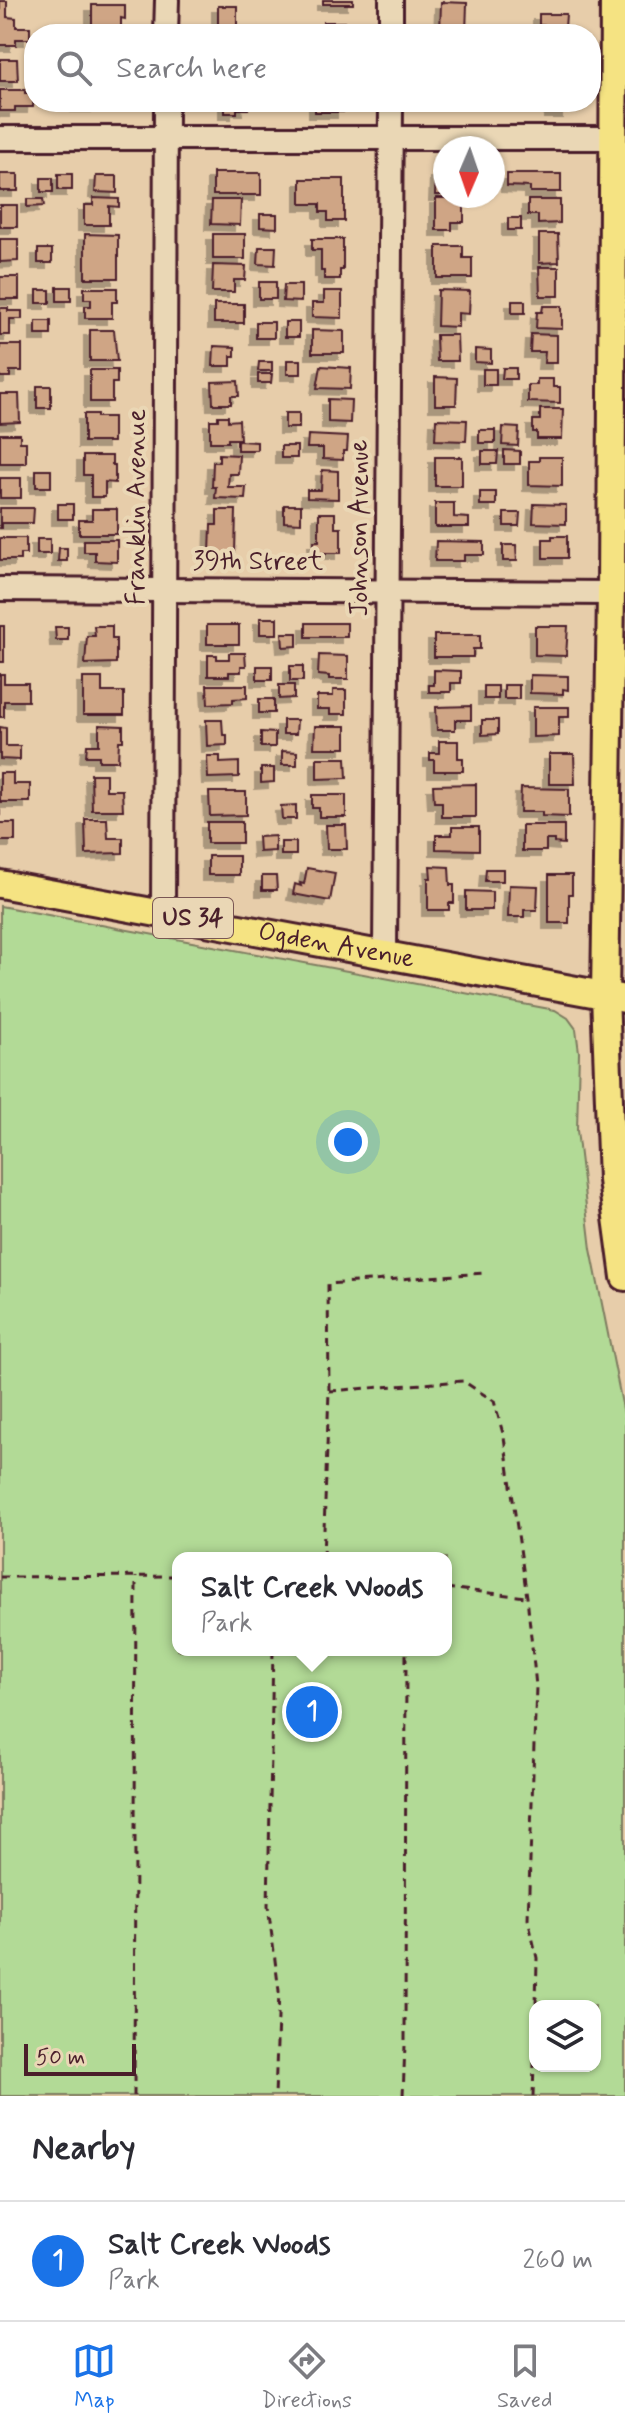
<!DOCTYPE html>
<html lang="en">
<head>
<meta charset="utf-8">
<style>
	:root { --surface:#fff; --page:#f7f7f7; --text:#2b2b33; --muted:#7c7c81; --line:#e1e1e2; --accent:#1a73e8 }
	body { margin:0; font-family:Mynerve,sans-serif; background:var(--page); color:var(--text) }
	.controls { position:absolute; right:24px; bottom:24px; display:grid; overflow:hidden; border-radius:16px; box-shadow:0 2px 6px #0004 }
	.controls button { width:72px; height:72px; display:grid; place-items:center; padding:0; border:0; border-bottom:2px solid var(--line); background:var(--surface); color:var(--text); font:40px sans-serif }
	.compass { position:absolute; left:433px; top:136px; width:72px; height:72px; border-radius:50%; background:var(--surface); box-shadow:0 2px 6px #0004; rotate:182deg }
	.scale { position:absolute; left:24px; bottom:20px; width:112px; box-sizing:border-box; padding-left:8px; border:4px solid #4a1f2b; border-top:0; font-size:22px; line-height:28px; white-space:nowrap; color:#4a1f2b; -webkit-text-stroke:6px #ead7b5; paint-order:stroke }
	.you { position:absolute; left:348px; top:1142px; width:28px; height:28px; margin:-20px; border:6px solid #fff; border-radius:50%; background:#1a73e8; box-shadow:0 0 0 12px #1a73e833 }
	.badge { display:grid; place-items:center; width:52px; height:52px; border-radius:50%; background:var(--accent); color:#fff; font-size:26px; font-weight:700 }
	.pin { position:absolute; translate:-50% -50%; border:4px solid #fff; box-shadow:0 2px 8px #0006 }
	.popup { position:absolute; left:172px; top:1552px; width:280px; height:104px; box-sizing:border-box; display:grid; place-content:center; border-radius:16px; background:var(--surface); filter:drop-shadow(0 2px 6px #0005); font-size:26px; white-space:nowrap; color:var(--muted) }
	.popup b { font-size:30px; color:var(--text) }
	.popup::after { content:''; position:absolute; left:50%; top:100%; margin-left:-16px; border:16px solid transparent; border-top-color:var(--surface) }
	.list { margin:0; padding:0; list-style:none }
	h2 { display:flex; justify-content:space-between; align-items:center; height:104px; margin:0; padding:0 32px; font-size:34px }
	h2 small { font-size:26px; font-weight:400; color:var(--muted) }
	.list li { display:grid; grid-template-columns:52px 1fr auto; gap:24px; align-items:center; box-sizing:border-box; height:120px; padding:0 32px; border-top:2px solid var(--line) }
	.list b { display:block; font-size:30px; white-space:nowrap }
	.list p { margin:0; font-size:26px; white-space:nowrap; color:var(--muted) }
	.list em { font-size:26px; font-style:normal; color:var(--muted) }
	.icon { flex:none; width:44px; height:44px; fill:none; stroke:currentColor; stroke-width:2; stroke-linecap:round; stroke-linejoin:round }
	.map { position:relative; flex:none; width:625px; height:2096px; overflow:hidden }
	.search { position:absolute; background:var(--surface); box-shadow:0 2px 6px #0004; left:24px; right:24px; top:24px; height:88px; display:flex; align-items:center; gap:20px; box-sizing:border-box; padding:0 28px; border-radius:32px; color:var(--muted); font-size:30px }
	.sheet { height:224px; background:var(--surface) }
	nav { display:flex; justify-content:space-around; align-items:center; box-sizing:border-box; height:112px; border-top:2px solid var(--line); background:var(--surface); font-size:22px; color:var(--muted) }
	nav a { display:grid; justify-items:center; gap:4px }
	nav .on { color:var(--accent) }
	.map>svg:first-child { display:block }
</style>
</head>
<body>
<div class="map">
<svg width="625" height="2096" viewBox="0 0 625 2096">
	<defs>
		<filter id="shadow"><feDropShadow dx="-6" dy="6" stdDeviation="0" flood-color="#0004"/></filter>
	</defs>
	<rect width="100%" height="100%" fill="#e7cdaa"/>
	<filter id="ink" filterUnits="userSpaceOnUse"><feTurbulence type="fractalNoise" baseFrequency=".0125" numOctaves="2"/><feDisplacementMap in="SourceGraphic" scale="16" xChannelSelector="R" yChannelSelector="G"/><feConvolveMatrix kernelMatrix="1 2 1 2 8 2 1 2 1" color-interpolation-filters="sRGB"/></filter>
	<g filter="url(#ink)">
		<path fill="#b2da96" stroke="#7e7c60" stroke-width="2" fill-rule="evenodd" d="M 0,906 L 555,1010 L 568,1018 L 576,1029 L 579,1052 L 577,1130 L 591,1249 L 625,1419 L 625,2096 L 0,2096 ZM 178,1558 L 446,1558 L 446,1650 L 178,1650 ZM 535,2006 L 595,2006 L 595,2066 L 535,2066 Z"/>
		<g fill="#cfa585" stroke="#4a1f2b" stroke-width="2" filter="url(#shadow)">
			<rect x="323" y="0" width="30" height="4"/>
			<path d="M 0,1 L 7,1 L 7,17 L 16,18 L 16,27 L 30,27 L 30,39 L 16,39 L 16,45 L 0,45 Z"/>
			<path d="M 441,2 L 467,3 L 466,34 L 440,34 Z"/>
			<path d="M 92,5 L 125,5 L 125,19 L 121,18 L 121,34 L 92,34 Z"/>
			<path d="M 218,6 L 237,6 L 237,34 L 210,34 L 210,26 L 218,26 Z"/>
			<path d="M 539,14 L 566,14 L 565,28 L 573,28 L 573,34 L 547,34 L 547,26 L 539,25 Z"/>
			<rect x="323" y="22" width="25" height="12"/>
			<path d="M 0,59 L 17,59 L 18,81 L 0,81 Z"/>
			<path d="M 0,90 L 25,90 L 25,93 L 34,93 L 33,107 L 15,107 L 15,111 L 0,111 Z"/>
			<rect x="77" y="102" width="34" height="4"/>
			<path d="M 225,102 L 247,102 L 248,109 L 237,109 L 237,113 L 225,113 Z"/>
			<rect x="315" y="102" width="28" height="10"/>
			<path d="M 544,102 L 568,102 L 568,112 L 550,112 L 550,106 L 544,106 Z"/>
			<path d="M 436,172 L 445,172 L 445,195 L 435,195 Z"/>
			<rect x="213" y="173" width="48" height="22"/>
			<rect x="0" y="174" width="18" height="17"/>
			<rect x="58" y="174" width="14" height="16"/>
			<path d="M 507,174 L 561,174 L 561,192 L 530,192 L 530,187 L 507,186 Z"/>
			<path d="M 96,176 L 117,176 L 117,193 L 95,192 Z"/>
			<rect x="41" y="178" width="12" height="14"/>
			<path d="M 301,179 L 344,179 L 344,221 L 328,221 L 328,212 L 320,212 L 320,204 L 301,204 Z"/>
			<path d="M 93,198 L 119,199 L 119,207 L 109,206 L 109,225 L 84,225 L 84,205 L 93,205 Z"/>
			<path d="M 436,198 L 464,198 L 464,222 L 452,222 L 452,230 L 436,230 Z"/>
			<path d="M 27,199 L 43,199 L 44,206 L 27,207 Z"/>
			<path d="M 212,200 L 241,200 L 240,225 L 211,224 Z"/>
			<path d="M 528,200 L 560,200 L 560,223 L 538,224 L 538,215 L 528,215 Z"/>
			<rect x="0" y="205" width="17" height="22"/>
			<path d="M 260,214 L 277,214 L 277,228 L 260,227 Z"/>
			<rect x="508" y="218" width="13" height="12"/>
			<path d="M 85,234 L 118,235 L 118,278 L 85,278 Z"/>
			<rect x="213" y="234" width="32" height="25"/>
			<path d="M 539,234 L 558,234 L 559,262 L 539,263 Z"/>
			<path d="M 0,239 L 18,239 L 18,261 L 0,262 Z"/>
			<path d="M 312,239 L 343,239 L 343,270 L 340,270 L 340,279 L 324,279 L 324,271 L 321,271 L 321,250 L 312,250 Z"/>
			<path d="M 437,246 L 463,246 L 463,258 L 472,258 L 472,278 L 437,278 Z"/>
			<path d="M 259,247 L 276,247 L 275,265 L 258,264 Z"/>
			<rect x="38" y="249" width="14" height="14"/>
			<path d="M 213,265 L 246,266 L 245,280 L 234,280 L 234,292 L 212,292 Z"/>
			<path d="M 539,267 L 559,267 L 559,296 L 540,296 Z"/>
			<rect x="0" y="277" width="19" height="22"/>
			<rect x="259" y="282" width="17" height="17"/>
			<path d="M 284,285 L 301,285 L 301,302 L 283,301 Z"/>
			<rect x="57" y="287" width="14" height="14"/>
			<path d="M 84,288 L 117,288 L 117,302 L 112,302 L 112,318 L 85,318 L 85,306 L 91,306 L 91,299 L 84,299 Z"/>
			<rect x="37" y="290" width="13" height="13"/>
			<path d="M 438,290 L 470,291 L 469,314 L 458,313 L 458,327 L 437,326 Z"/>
			<path d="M 324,291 L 342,291 L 342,318 L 312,317 L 312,303 L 324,303 Z"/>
			<rect x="512" y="301" width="13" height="12"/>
			<rect x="214" y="304" width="30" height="19"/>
			<path d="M 543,306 L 562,306 L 562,329 L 536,328 L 537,312 L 542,312 Z"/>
			<path d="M 0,308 L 8,308 L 8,311 L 22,311 L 22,319 L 10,319 L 10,335 L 0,335 Z"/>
			<rect x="36" y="321" width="15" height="14"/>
			<rect x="256" y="322" width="18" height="16"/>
			<rect x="285" y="322" width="14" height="15"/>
			<path d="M 90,330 L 114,330 L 117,361 L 90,361 Z"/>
			<path d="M 312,330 L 344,331 L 344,353 L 312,353 Z"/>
			<path d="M 531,334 L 557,335 L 557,363 L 544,363 L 545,352 L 530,352 Z"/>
			<path d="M 436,335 L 457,335 L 458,361 L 437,361 Z"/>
			<path d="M 0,345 L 22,345 L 22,371 L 10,371 L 10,377 L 0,377 Z"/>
			<path d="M 214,346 L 235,347 L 235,356 L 231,356 L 231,366 L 213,366 Z"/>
			<path d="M 475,349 L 491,350 L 491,363 L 475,362 Z"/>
			<rect x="287" y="360" width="14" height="14"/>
			<path d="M 259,362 L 272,362 L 272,371 L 258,371 Z"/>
			<path d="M 321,366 L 351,368 L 350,389 L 317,388 Z"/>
			<path d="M 503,368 L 516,368 L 516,379 L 502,379 Z"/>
			<rect x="483" y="369" width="13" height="16"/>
			<path d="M 90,370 L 117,370 L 117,383 L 112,383 L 112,402 L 90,402 Z"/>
			<path d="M 258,374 L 272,374 L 271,383 L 258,383 Z"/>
			<path d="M 435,377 L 457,378 L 456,405 L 435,405 Z"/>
			<path d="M 537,379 L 553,379 L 553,387 L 560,387 L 560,403 L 528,402 L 528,385 L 537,385 Z"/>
			<path d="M 238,381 L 239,396 L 231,396 L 231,404 L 213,404 L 212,382 Z"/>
			<rect x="37" y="386" width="14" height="22"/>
			<path d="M 0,394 L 19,394 L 20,422 L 0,423 Z"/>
			<path d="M 328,399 L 351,400 L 350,423 L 328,422 Z"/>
			<path d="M 540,409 L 563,409 L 562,439 L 537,439 L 537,432 L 533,432 L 533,420 L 540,420 Z"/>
			<rect x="285" y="413" width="14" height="15"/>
			<path d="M 84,414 L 97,414 L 97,417 L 113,417 L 113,442 L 84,442 Z"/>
			<path d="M 218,416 L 228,416 L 228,421 L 239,420 L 240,439 L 228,439 L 228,442 L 210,442 L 210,420 L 218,420 Z"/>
			<path d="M 436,419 L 467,420 L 466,441 L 435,440 Z"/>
			<path d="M 503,427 L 519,428 L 518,446 L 502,445 Z"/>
			<rect x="479" y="430" width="16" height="13"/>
			<path d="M 0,434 L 20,434 L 20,442 L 26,442 L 26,463 L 0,463 Z"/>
			<path d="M 308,435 L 348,437 L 347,451 L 343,451 L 343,460 L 323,459 L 323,448 L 307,448 Z"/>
			<path d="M 237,441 L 257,442 L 257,450 L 237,450 Z"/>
			<rect x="281" y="446" width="16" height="12"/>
			<path d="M 504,450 L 520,451 L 520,464 L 504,464 Z"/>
			<path d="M 482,451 L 498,451 L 497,464 L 482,464 Z"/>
			<path d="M 219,454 L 239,455 L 238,474 L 229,474 L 228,487 L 246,487 L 245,499 L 215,498 L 216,487 L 212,487 L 213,462 L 219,462 Z"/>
			<path d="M 83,456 L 112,456 L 112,465 L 115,465 L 115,483 L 105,482 L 105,497 L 91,497 L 91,475 L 83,475 Z"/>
			<rect x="435" y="457" width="27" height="29"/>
			<path d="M 539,457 L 562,457 L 562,486 L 529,485 L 529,461 L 539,461 Z"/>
			<rect x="36" y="470" width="15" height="17"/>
			<path d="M 322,470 L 338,471 L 338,499 L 307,498 L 307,490 L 321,490 Z"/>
			<rect x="0" y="478" width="21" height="20"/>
			<rect x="480" y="492" width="16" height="13"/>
			<path d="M 435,503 L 454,503 L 454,517 L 469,518 L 469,527 L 435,527 Z"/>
			<rect x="58" y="504" width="15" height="15"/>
			<path d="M 534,504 L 566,505 L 566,524 L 533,523 Z"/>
			<path d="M 284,505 L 301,505 L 301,523 L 284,522 Z"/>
			<path d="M 0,508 L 34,508 L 33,523 L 2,523 L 2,528 L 0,528 Z"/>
			<path d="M 92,509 L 117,509 L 117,534 L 79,534 L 79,520 L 92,520 Z"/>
			<path d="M 217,510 L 236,510 L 235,554 L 210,554 L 211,525 L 217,525 Z"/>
			<path d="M 319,513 L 335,513 L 335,528 L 341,528 L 341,553 L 315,553 L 314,541 L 319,541 Z"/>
			<path d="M 504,513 L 520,513 L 519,526 L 504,526 Z"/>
			<path d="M 552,536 L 567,536 L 567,558 L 543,558 L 543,539 L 552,539 Z"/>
			<path d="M 0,538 L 26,538 L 26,554 L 20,554 L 20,560 L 0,560 Z"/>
			<rect x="37" y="539" width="13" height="15"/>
			<path d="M 84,540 L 117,540 L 117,562 L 95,561 L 95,552 L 84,552 Z"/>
			<path d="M 436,541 L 484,542 L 484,555 L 464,555 L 464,561 L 435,561 Z"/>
			<path d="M 503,545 L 516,545 L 517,561 L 503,561 Z"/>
			<path d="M 59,548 L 67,548 L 67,561 L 58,561 Z"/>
			<rect x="260" y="618" width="17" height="16"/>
			<rect x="306" y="623" width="41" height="14"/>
			<rect x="207" y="625" width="32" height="19"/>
			<rect x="0" y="626" width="4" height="36"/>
			<path d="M 94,626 L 112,626 L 112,639 L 116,639 L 116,663 L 85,664 L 87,636 L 95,636 Z"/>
			<path d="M 535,626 L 568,626 L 566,656 L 535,655 Z"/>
			<path d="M 55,627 L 68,627 L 68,640 L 56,640 Z"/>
			<path d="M 282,633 L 297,633 L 297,646 L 283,647 Z"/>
			<path d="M 434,635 L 480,635 L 480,649 L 473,649 L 473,657 L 434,657 Z"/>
			<path d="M 229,653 L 245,653 L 246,666 L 241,666 L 241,672 L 229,672 L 229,676 L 208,676 L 208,655 L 217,655 L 217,659 L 229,659 Z"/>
			<path d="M 319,655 L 348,656 L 348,679 L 329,679 L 329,676 L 318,675 Z"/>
			<rect x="257" y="666" width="15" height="14"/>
			<rect x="290" y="666" width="13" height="15"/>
			<path d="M 434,670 L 461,671 L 461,683 L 451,683 L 451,692 L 429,692 L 429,685 L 434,685 Z"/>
			<path d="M 0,674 L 4,674 L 4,683 L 28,683 L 28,701 L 4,701 L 4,717 L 0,717 Z"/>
			<path d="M 530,675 L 568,676 L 568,690 L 563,689 L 563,694 L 530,693 Z"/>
			<path d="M 83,678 L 102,678 L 102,692 L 124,692 L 124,715 L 83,715 Z"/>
			<path d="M 207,685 L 247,685 L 247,698 L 233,699 L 233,703 L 208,704 Z"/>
			<path d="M 279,685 L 294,685 L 294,698 L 279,699 Z"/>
			<rect x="504" y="685" width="15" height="14"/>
			<rect x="484" y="686" width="14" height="13"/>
			<path d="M 333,690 L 346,690 L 346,714 L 330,714 L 330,709 L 317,709 L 317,696 L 333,696 Z"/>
			<rect x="259" y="699" width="15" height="14"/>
			<path d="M 471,706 L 471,720 L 455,720 L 455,730 L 437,730 L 436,707 Z"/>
			<path d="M 533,707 L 569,707 L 569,717 L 559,717 L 559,736 L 533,737 Z"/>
			<path d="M 206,720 L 222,720 L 223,735 L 227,735 L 227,745 L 207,746 Z"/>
			<path d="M 283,720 L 297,720 L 296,734 L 283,734 Z"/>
			<path d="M 482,720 L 498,720 L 498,734 L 482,735 Z"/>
			<path d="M 99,725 L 123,726 L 123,741 L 119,741 L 118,761 L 99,761 L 99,756 L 86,756 L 87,745 L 99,745 Z"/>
			<path d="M 315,726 L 346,726 L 346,748 L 314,748 Z"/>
			<path d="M 0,727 L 6,728 L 6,746 L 20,746 L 20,760 L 0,759 Z"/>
			<path d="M 261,732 L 275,733 L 275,747 L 261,747 Z"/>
			<path d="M 439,741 L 458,741 L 458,758 L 463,758 L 463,771 L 434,771 L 434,760 L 430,760 L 430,753 L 439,753 Z"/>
			<path d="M 282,751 L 297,752 L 297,765 L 282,765 Z"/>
			<path d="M 549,754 L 574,754 L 575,784 L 549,784 Z"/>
			<path d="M 207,756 L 220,756 L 220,763 L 239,762 L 239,777 L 208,778 Z"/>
			<path d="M 317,758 L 346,758 L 347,778 L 317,779 Z"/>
			<path d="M 261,768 L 274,768 L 274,782 L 261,783 Z"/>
			<path d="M 0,773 L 13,773 L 13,784 L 30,784 L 30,802 L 0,802 Z"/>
			<path d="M 91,774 L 106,774 L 106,790 L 122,790 L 123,810 L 92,810 Z"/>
			<path d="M 476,784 L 476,817 L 442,817 L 442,802 L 434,802 L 433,785 Z"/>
			<path d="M 521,788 L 569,789 L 569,817 L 542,816 L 542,812 L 520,812 Z"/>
			<path d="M 209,792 L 246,792 L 246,815 L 210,816 Z"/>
			<path d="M 312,795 L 346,795 L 346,817 L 319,817 L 319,808 L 312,808 Z"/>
			<path d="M 296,805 L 296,819 L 282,819 L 281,806 Z"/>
			<path d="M 0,809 L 0,823 L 15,823 L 15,841 L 0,841 Z"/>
			<path d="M 85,819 L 107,819 L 108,838 L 123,838 L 123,853 L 86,854 Z"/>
			<rect x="207" y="822" width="35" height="21"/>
			<path d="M 326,825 L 346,825 L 347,849 L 327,849 Z"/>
			<path d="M 522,825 L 564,825 L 564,844 L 554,843 L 554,840 L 546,840 L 546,851 L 522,851 Z"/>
			<path d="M 452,827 L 479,827 L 479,850 L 436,849 L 436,835 L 452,835 Z"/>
			<path d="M 275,836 L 275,851 L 259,852 L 258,837 Z"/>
			<rect x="281" y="842" width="15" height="13"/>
			<rect x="208" y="856" width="31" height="19"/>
			<path d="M 430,866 L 449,867 L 450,885 L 454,885 L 454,903 L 449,903 L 449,910 L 428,910 L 428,878 L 431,878 Z"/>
			<path d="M 307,868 L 335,873 L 330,901 L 293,894 L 295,884 L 301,886 L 300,883 L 304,884 Z"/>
			<path d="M 486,869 L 503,869 L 503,881 L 485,881 Z"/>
			<path d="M 549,875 L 572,875 L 572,894 L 569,894 L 569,923 L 549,923 Z"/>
			<path d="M 262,876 L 276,876 L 277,890 L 262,890 Z"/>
			<path d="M 509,885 L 538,886 L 537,910 L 524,910 L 524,917 L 508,917 Z"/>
			<path d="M 466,891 L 492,892 L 492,910 L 466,910 Z"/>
		</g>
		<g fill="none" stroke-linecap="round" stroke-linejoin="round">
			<g stroke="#4a1f2b" stroke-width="28">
				<g id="minor">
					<path d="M 166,34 L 167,0"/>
					<path d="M 391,34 L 391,0"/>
					<path d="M 0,138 L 613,138"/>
					<path d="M 0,589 L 611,593"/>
					<path d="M 163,913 L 166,102"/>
					<path d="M 385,953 L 391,102"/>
				</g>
			</g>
			<g stroke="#4a1f2b" stroke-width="32">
				<g id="major">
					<path d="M 614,0 L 611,593 L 605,995 L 612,1180 L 625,1277"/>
					<path id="s1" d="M 0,884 L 625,999"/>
				</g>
			</g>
			<g stroke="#4a1f2b" stroke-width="3" stroke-dasharray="8 6" stroke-linecap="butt">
				<path d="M 329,1391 L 463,1381 L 494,1401 L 504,1437 L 527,1597 L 536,1686 L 528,1919 L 537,1958 L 536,2006"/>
				<path d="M 323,1558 L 329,1391 L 328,1284 L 484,1273"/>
				<path d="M 0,1577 L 178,1576"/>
				<path d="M 446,1588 L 526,1597"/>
				<path d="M 273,1650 L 268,1906 L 279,1991 L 275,2096"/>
				<path d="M 134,2096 L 136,1577"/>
				<path d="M 403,2096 L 405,2045 L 406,1650"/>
				<path d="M 533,2096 L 535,2032"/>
			</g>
			<use href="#minor" stroke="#ead7b5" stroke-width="22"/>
			<use href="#major" stroke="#f5e382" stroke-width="26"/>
		</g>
	</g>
	<g text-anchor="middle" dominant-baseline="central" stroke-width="8" stroke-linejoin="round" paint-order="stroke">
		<rect fill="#ead7b5" stroke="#7a5654" stroke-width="2" x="153" y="898" width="80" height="40" rx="6"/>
		<g font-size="24" font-weight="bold" fill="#4a1f2b">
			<text x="193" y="918">US 34</text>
		</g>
		<g font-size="26" fill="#4a1f2b" stroke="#ead7b5">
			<text transform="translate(137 507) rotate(-90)">Franklin Avenue</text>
			<text transform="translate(360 528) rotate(-90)">Johnson Avenue</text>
			<text x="258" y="562">39th Street</text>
			<text stroke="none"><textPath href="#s1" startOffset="342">Ogden Avenue</textPath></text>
		</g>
	</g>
</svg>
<div class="controls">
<button><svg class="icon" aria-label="layers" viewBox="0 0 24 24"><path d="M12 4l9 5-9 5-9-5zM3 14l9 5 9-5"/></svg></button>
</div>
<svg class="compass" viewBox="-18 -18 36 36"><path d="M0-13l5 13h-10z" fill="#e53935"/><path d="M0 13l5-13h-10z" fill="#7c7c81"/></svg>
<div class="scale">50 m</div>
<div class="you"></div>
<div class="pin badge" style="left:312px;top:1712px">1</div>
<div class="popup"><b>Salt Creek Woods</b>Park</div>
<div class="search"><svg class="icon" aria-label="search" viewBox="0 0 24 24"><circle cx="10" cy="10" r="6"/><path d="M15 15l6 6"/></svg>Search here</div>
</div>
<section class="sheet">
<h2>Nearby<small></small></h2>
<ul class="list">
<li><span class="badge">1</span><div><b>Salt Creek Woods</b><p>Park</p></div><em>260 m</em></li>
</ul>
</section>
<nav>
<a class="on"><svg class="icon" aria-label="map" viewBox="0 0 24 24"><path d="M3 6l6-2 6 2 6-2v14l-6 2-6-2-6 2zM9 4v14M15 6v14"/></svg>Map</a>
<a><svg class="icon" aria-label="directions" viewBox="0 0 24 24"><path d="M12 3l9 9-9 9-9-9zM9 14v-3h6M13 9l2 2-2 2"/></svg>Directions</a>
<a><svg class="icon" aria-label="saved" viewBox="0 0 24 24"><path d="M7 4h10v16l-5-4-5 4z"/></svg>Saved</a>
</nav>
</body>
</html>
